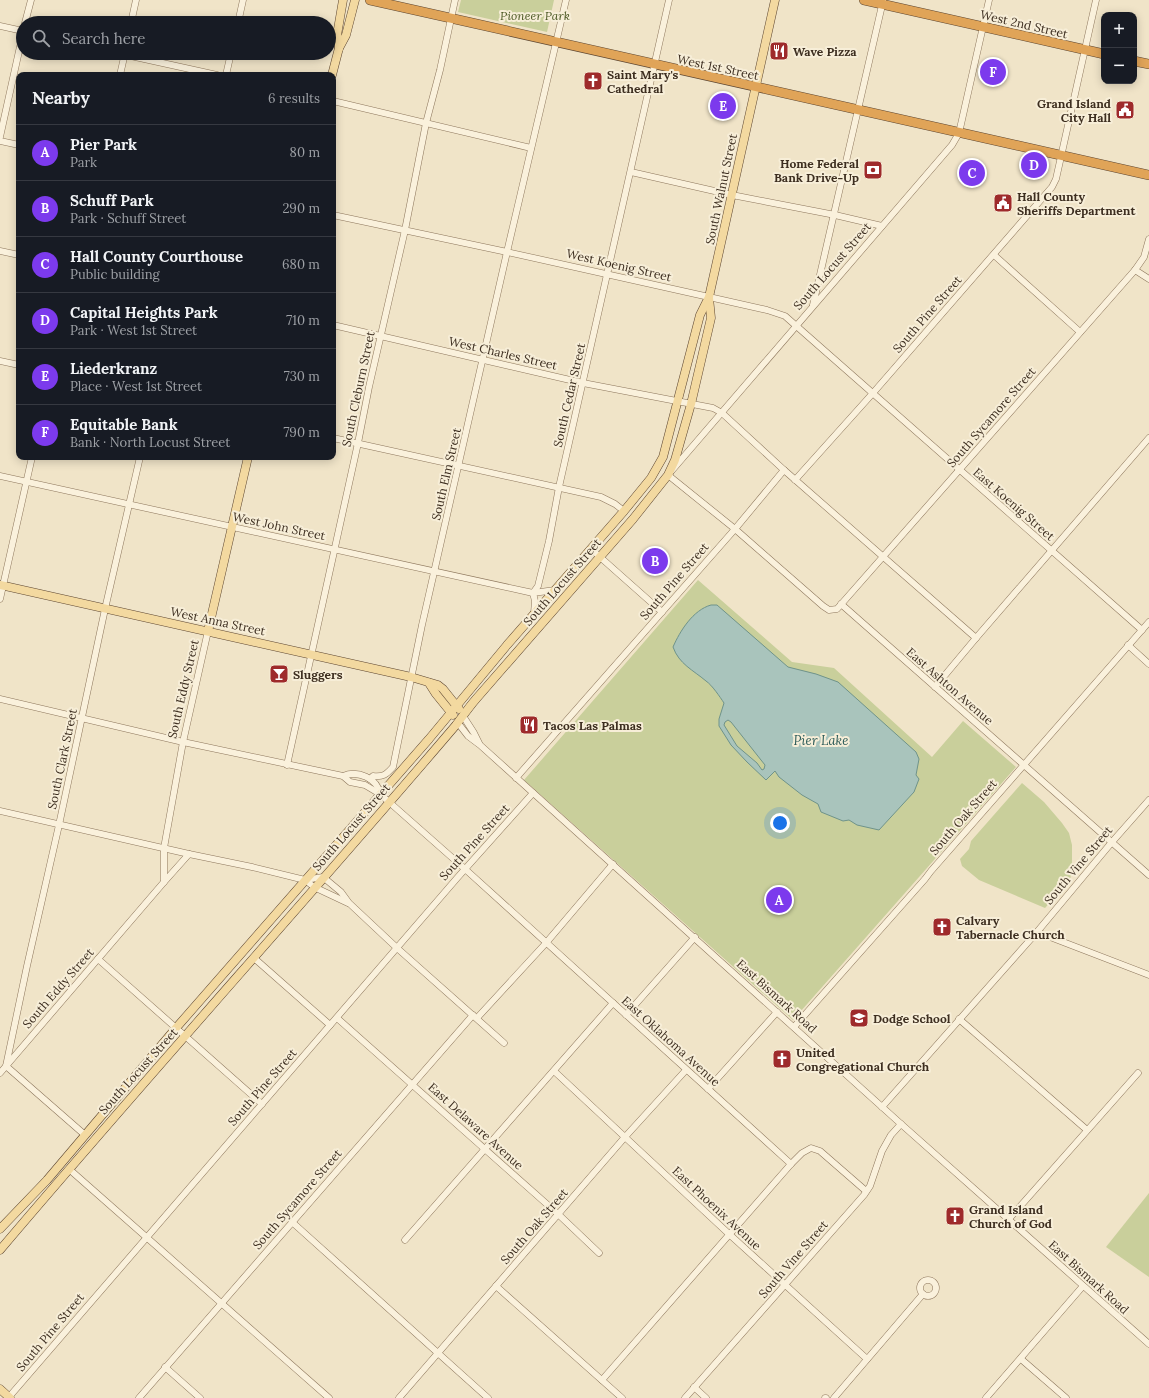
<!DOCTYPE html>
<html lang="en">
<head>
<meta charset="utf-8">
<style>
	:root { --surface:#171b24; --page:#20242c; --text:#f1f3f6; --muted:#9ea1a6; --line:#363941; --accent:#7c3aed }
	body { margin:0; font-family:Lora,serif; background:var(--page); color:var(--text) }
	.controls { position:absolute; right:12px; top:12px; display:grid; overflow:hidden; border-radius:8px; box-shadow:0 2px 10px #0003 }
	.controls button { width:36px; height:36px; display:grid; place-items:center; padding:0; border:0; border-bottom:1px solid var(--line); background:var(--surface); color:var(--text); font:20px sans-serif }
	.you { position:absolute; left:780px; top:823px; width:14px; height:14px; margin:-10px; border:3px solid #fff; border-radius:50%; background:#1a73e8; box-shadow:0 0 0 6px #1a73e833 }
	.badge { display:grid; place-items:center; width:26px; height:26px; border-radius:50%; background:var(--accent); color:#fff; font-size:13px; font-weight:700 }
	.pin { position:absolute; translate:-50% -50%; border:2px solid #fff; box-shadow:0 1px 4px #0006 }
	.list { margin:0; padding:0; list-style:none }
	h2 { display:flex; justify-content:space-between; align-items:center; height:52px; margin:0; padding:0 16px; font-size:17px }
	h2 small { font-size:13px; font-weight:400; color:var(--muted) }
	.list li { display:grid; grid-template-columns:26px 1fr auto; gap:12px; align-items:center; box-sizing:border-box; height:56px; padding:0 16px; border-top:1px solid var(--line) }
	.list b { display:block; font-size:15px; white-space:nowrap }
	.list p { margin:0; font-size:13px; white-space:nowrap; color:var(--muted) }
	.list em { font-size:13px; font-style:normal; color:var(--muted) }
	.icon { flex:none; width:22px; height:22px; fill:none; stroke:currentColor; stroke-width:2; stroke-linecap:round; stroke-linejoin:round }
	.map { position:relative; flex:none; width:1149px; height:1398px; overflow:hidden }
	.search { position:absolute; background:var(--surface); box-shadow:0 2px 10px #0003; left:16px; top:16px; width:320px; height:44px; display:flex; align-items:center; gap:10px; box-sizing:border-box; padding:0 14px; border-radius:22px; color:var(--muted); font-size:15px }
	.panel { position:absolute; background:var(--surface); box-shadow:0 2px 10px #0003; left:16px; top:72px; width:320px; height:388px; border-radius:8px }
	.map>svg:first-child { display:block }
</style>
</head>
<body>
<div class="map">
<svg width="1149" height="1398" viewBox="0 0 1149 1398">
	<rect width="100%" height="100%" fill="#f0e4c8"/>
	<g fill="#c9cf9b">
		<path d="M 461,0 L 554,0 L 547,32 L 458,12 Z"/>
		<path d="M 698,580 L 792,662 L 834,668 L 932,757 L 963,721 L 1016,767 L 793,1020 L 524,780 Z"/>
		<path d="M 1022,783 L 1044,802 L 1062,823 L 1069,833 L 1072,845 L 1072,869 L 1070,880 L 1045,908 L 979,880 L 962,866 L 960,859 L 969,849 L 971,841 Z"/>
		<path d="M 1149,1193 L 1149,1277 L 1106,1247 Z"/>
	</g>
	<path fill="#a9c4bc" stroke="#6f938a" fill-rule="evenodd" d="M 711,605 L 717,605 L 788,667 L 816,674 L 838,682 L 916,752 L 919,759 L 916,775 L 919,779 L 914,792 L 879,830 L 857,825 L 849,820 L 843,821 L 821,812 L 818,804 L 802,795 L 779,777 L 775,771 L 766,780 L 747,762 L 731,745 L 719,726 L 719,719 L 724,703 C 720,697 712,685 706,681 C 693,670 679,664 673,647 C 680,631 693,610 711,605 ZM 728,720 L 731,722 L 761,760 L 765,765 L 764,769 L 762,770 L 757,763 L 737,746 L 724,725 L 725,722 Z"/>
	<g fill="none" stroke-linecap="round" stroke-linejoin="round">
		<g stroke="#8d765c" stroke-width="7">
			<g id="minor">
				<path d="M 989,0 L 959,133 L 952,145 L 668,475 L 735,529 L 823,606 L 829,610 L 837,609 L 1135,270 L 1144,257 L 1149,239"/>
				<path d="M 25,23 L 31,0"/>
				<path d="M 131,23 L 136,0"/>
				<path d="M 238,23 L 243,0"/>
				<path d="M 0,26 L 23,31"/>
				<path d="M 117,53 L 217,75"/>
				<path d="M 120,75 L 125,53"/>
				<path d="M 226,75 L 231,53"/>
				<path d="M 333,101 L 531,148"/>
				<path d="M 0,137 L 23,33"/>
				<path d="M 0,141 L 19,145"/>
				<path d="M 631,172 L 732,195 L 835,215 L 882,226"/>
				<path d="M 333,215 L 507,252 L 709,297 L 767,310 L 785,316 L 1142,630"/>
				<path d="M 0,251 L 19,255"/>
				<path d="M 994,255 L 1080,332"/>
				<path d="M 1135,270 L 1149,279"/>
				<path d="M 813,305 L 883,1"/>
				<path d="M 333,325 L 583,383 L 713,408 L 722,413 L 784,470 L 976,638"/>
				<path d="M 0,361 L 19,365"/>
				<path d="M 333,438 L 601,497 L 615,504 L 624,511"/>
				<path d="M 0,476 L 533,593 L 555,590"/>
				<path d="M 795,480 L 873,393 L 1052,187 L 1056,179 L 1096,0"/>
				<path d="M 591,549 L 662,612"/>
				<path d="M 0,599 L 32,457"/>
				<path d="M 841,604 L 1149,875"/>
				<path d="M 534,613 L 535,601 L 533,593 L 538,586 L 549,541 L 559,487 L 669,0"/>
				<path d="M 1128,645 L 1149,664"/>
				<path d="M 935,687 L 976,638 L 1149,438"/>
				<path d="M 0,699 L 183,742 L 343,776 L 350,782 L 365,785 L 380,794 L 465,869 L 791,1164"/>
				<path d="M 463,716 L 474,733 L 479,743"/>
				<path d="M 458,723 L 468,736 L 480,745 L 901,1124 L 1149,1344"/>
				<path d="M 287,765 L 358,443 L 369,387 L 405,230 L 426,123 L 440,70 L 455,0"/>
				<path d="M 343,776 C 358,770 377,778 380,794"/>
				<path d="M 516,778 L 735,529 L 784,470"/>
				<path d="M 370,779 L 373,776 C 383,777 386,775 393,767 L 422,625 L 507,252 L 566,0"/>
				<path d="M 0,811 L 189,854 L 252,867 L 305,880 L 323,877 L 341,892 L 349,903 L 397,948 L 504,1043"/>
				<path d="M 305,880 L 314,887 L 348,903"/>
				<path d="M 164,882 L 189,854"/>
				<path d="M 1037,932 L 1149,975"/>
				<path d="M 254,958 L 330,1025"/>
				<path d="M 98,959 L 262,1104"/>
				<path d="M 626,1015 L 695,937"/>
				<path d="M 337,1018 L 558,1214 L 599,1253"/>
				<path d="M 477,1018 L 546,943 L 613,864"/>
				<path d="M 959,1019 L 1087,1130"/>
				<path d="M 794,1027 L 925,879 L 931,871 L 1149,622"/>
				<path d="M 554,1071 L 729,1234 L 867,1359"/>
				<path d="M 0,1073 L 164,882 L 164,848 L 183,742 L 208,631"/>
				<path d="M 708,1089 L 777,1012"/>
				<path d="M 882,1107 L 1037,932 L 1112,842 L 1149,800"/>
				<path d="M 85,1135 L 6,1066 L 27,966 L 59,825 L 105,609 L 140,457"/>
				<path d="M 69,1169 L 329,1398"/>
				<path d="M 1008,1220 L 1138,1073"/>
				<path d="M 292,1222 L 488,1398"/>
				<path d="M 405,1240 L 613,1003"/>
				<circle cx="928" cy="1288" r="8"/>
				<path d="M 496,1286 L 622,1398"/>
				<path d="M 1021,1359 L 1066,1398"/>
				<path d="M 165,1367 L 200,1398"/>
				<path d="M 602,1380 L 791,1164 L 802,1153 L 811,1148 L 820,1151 L 866,1191"/>
				<path d="M 694,1387 L 706,1398"/>
				<path d="M 9,1397 L 458,877 L 533,793"/>
				<path d="M 139,1398 L 473,1015"/>
				<path d="M 399,1398 L 625,1137 L 686,1070"/>
				<path d="M 685,1398 L 864,1195 L 870,1186 L 882,1151 L 891,1135 L 901,1124"/>
				<path d="M 825,1398 L 826,1398"/>
				<path d="M 834,1398 L 923,1294"/>
				<path d="M 986,1398 L 1083,1286"/>
			</g>
		</g>
		<g stroke="#5b4430" stroke-width="9">
			<g id="major">
				<path d="M 339,48 L 337,35 L 343,0"/>
				<path d="M 332,75 L 339,48 L 346,35 L 355,0"/>
				<path d="M 0,585 L 411,677 L 438,685 L 443,689 L 459,709"/>
				<path d="M 208,631 L 248,457"/>
				<path d="M 429,683 L 436,694 L 453,715"/>
				<path d="M 0,1229 L 47,1180 L 176,1028 L 429,739 L 507,645 L 624,511 L 651,478 L 663,457 L 700,315 L 709,297 L 775,0"/>
				<path d="M 0,1250 C 150,1073 306,901 456,725 C 463,716 469,707 476,699 L 633,519 L 668,475 L 675,460 L 691,404 L 711,318 L 709,298"/>
				<path d="M 0,1389 L 10,1398"/>
			</g>
		</g>
		<g stroke="#5b4430" stroke-width="10">
			<g id="highway">
				<path d="M 370,0 L 1149,175"/>
				<path d="M 864,0 L 1104,54"/>
				<path d="M 1134,61 L 1149,64"/>
			</g>
		</g>
		<use href="#minor" stroke="#faf1dc" stroke-width="6"/>
		<use href="#major" stroke="#f3d9a0" stroke-width="8"/>
		<use href="#highway" stroke="#e0a458" stroke-width="9"/>
	</g>
	<defs>
		<g id="restaurant-square" transform="scale(1)"><rect x="-9" y="-9" width="18" height="18" rx="4" fill="#9e2a2b" stroke="#f7eed8"/><path d="M-5-6h1v4h1v-4h1v4h1v-4h1v5L-1.5 .5V6h-2V.5L-5-1ZM5-6V6H3V1.5H1.5Q1.5-4 5-6Z" fill="#fff"/></g>
		<g id="church-square" transform="scale(1)"><rect x="-9" y="-9" width="18" height="18" rx="4" fill="#9e2a2b" stroke="#f7eed8"/><path d="M-1.2-6h2.4v3.5h3.3v2.4h-3.3V6h-2.4V-.1h-3.3v-2.4h3.3Z" fill="#fff"/></g>
		<g id="civic-square" transform="scale(1)"><rect x="-9" y="-9" width="18" height="18" rx="4" fill="#9e2a2b" stroke="#f7eed8"/><path d="M-.6-6.5H3V-4.5H.6V-3L4-1V1h2V6H-6V1h2V-1L-.6-3ZM-1.2 2.5V6h2.4V2.5Z" fill="#fff"/></g>
		<g id="bank-square" transform="scale(1)"><rect x="-9" y="-9" width="18" height="18" rx="4" fill="#9e2a2b" stroke="#f7eed8"/><path d="M-6-4H6V4H-6ZM0-2.3a2.3 2.3 0 1 0 0 4.6a2.3 2.3 0 1 0 0-4.6Z" fill="#fff"/></g>
		<g id="bar-square" transform="scale(1)"><rect x="-9" y="-9" width="18" height="18" rx="4" fill="#9e2a2b" stroke="#f7eed8"/><path d="M-6-5H6L.8 .8V4.5H3.5V6h-7V4.5H-.8V.8Z" fill="#fff"/></g>
		<g id="school-square" transform="scale(1)"><rect x="-9" y="-9" width="18" height="18" rx="4" fill="#9e2a2b" stroke="#f7eed8"/><path d="M0-5L7-2L0 1L-7-2ZM-4 1L0 2.5L4 1V4Q0 6-4 4Z" fill="#fff"/></g>
	</defs>
	<g fill-rule="evenodd">
		<use href="#restaurant-square" x="779" y="51"/>
		<use href="#church-square" x="593" y="81"/>
		<use href="#civic-square" x="1125" y="110"/>
		<use href="#bank-square" x="873" y="170"/>
		<use href="#civic-square" x="1003" y="203"/>
		<use href="#bar-square" x="279" y="674"/>
		<use href="#restaurant-square" x="529" y="725"/>
		<use href="#church-square" x="942" y="927"/>
		<use href="#school-square" x="859" y="1018"/>
		<use href="#church-square" x="782" y="1059"/>
		<use href="#church-square" x="955" y="1216"/>
	</g>
	<g text-anchor="middle" dominant-baseline="central" stroke-width="4" stroke-linejoin="round" paint-order="stroke">
		<g font-size="12" font-style="italic" fill="#4d5a26" stroke="#f7eed8">
			<text x="535" y="15">Pioneer Park</text>
		</g>
		<g font-size="12" fill="#3d2e20" stroke="#f7eed8">
			<text transform="translate(1024 24) rotate(13)">West 2nd Street</text>
			<text transform="translate(718 67) rotate(12)">West 1st Street</text>
			<text transform="translate(721 189) rotate(-78)">South Walnut Street</text>
			<text transform="translate(619 265) rotate(13)">West Koenig Street</text>
			<text transform="translate(832 266) rotate(-49)">South Locust Street</text>
			<text transform="translate(927 314) rotate(-49)">South Pine Street</text>
			<text transform="translate(503 353) rotate(13)">West Charles Street</text>
			<text transform="translate(358 389) rotate(-78)">South Cleburn Street</text>
			<text transform="translate(569 395) rotate(-77)">South Cedar Street</text>
			<text transform="translate(991 417) rotate(-49)">South Sycamore Street</text>
			<text transform="translate(446 474) rotate(-77)">South Elm Street</text>
			<text transform="translate(1014 504) rotate(41)">East Koenig Street</text>
			<text transform="translate(279 526) rotate(12)">West John Street</text>
			<text transform="translate(674 581) rotate(-49)">South Pine Street</text>
			<text transform="translate(562 582) rotate(-49)">South Locust Street</text>
			<text transform="translate(218 621) rotate(12)">West Anna Street</text>
			<text transform="translate(950 686) rotate(41)">East Ashton Avenue</text>
			<text transform="translate(183 689) rotate(-77)">South Eddy Street</text>
			<text transform="translate(62 759) rotate(-78)">South Clark Street</text>
			<text transform="translate(963 817) rotate(-49)">South Oak Street</text>
			<text transform="translate(351 827) rotate(-49)">South Locust Street</text>
			<text transform="translate(474 842) rotate(-48)">South Pine Street</text>
			<text transform="translate(1078 865) rotate(-50)">South Vine Street</text>
			<text transform="translate(58 988) rotate(-49)">South Eddy Street</text>
			<text transform="translate(777 996) rotate(42)">East Bismark Road</text>
			<text transform="translate(671 1041) rotate(42)">East Oklahoma Avenue</text>
			<text transform="translate(138 1071) rotate(-48)">South Locust Street</text>
			<text transform="translate(262 1087) rotate(-49)">South Pine Street</text>
			<text transform="translate(476 1126) rotate(42)">East Delaware Avenue</text>
			<text transform="translate(297 1199) rotate(-49)">South Sycamore Street</text>
			<text transform="translate(717 1208) rotate(43)">East Phoenix Avenue</text>
			<text transform="translate(534 1226) rotate(-49)">South Oak Street</text>
			<text transform="translate(793 1259) rotate(-49)">South Vine Street</text>
			<text transform="translate(1089 1277) rotate(42)">East Bismark Road</text>
			<text transform="translate(50 1332) rotate(-50)">South Pine Street</text>
		</g>
		<g font-size="12" font-weight="bold" fill="#3d2e20" stroke="#f7eed8" text-anchor="start">
			<text x="793" y="51">Wave Pizza</text>
			<text x="607" y="74">Saint Mary's<tspan x="607" dy="14">Cathedral</tspan></text>
			<text x="1111" y="103" text-anchor="end">Grand Island<tspan x="1111" dy="14">City Hall</tspan></text>
			<text x="859" y="163" text-anchor="end">Home Federal<tspan x="859" dy="14">Bank Drive-Up</tspan></text>
			<text x="1017" y="196">Hall County<tspan x="1017" dy="14">Sheriffs Department</tspan></text>
			<text x="293" y="674">Sluggers</text>
			<text x="543" y="725">Tacos Las Palmas</text>
			<text x="956" y="920">Calvary<tspan x="956" dy="14">Tabernacle Church</tspan></text>
			<text x="873" y="1018">Dodge School</text>
			<text x="796" y="1052">United<tspan x="796" dy="14">Congregational Church</tspan></text>
			<text x="969" y="1209">Grand Island<tspan x="969" dy="14">Church of God</tspan></text>
		</g>
		<g font-size="13" font-style="italic" fill="#2f5d5a" stroke="#f7eed8">
			<text x="821" y="740">Pier Lake</text>
		</g>
	</g>
</svg>
<div class="controls">
<button>+</button>
<button>−</button>
</div>
<div class="you"></div>
<div class="pin badge" style="left:779px;top:900px">A</div>
<div class="pin badge" style="left:655px;top:561px">B</div>
<div class="pin badge" style="left:972px;top:173px">C</div>
<div class="pin badge" style="left:1034px;top:165px">D</div>
<div class="pin badge" style="left:723px;top:106px">E</div>
<div class="pin badge" style="left:993px;top:72px">F</div>
<div class="search"><svg class="icon" aria-label="search" viewBox="0 0 24 24"><circle cx="10" cy="10" r="6"/><path d="M15 15l6 6"/></svg>Search here</div>
<section class="panel">
<h2>Nearby<small>6 results</small></h2>
<ul class="list">
<li><span class="badge">A</span><div><b>Pier Park</b><p>Park</p></div><em>80 m</em></li>
<li><span class="badge">B</span><div><b>Schuff Park</b><p>Park · Schuff Street</p></div><em>290 m</em></li>
<li><span class="badge">C</span><div><b>Hall County Courthouse</b><p>Public building</p></div><em>680 m</em></li>
<li><span class="badge">D</span><div><b>Capital Heights Park</b><p>Park · West 1st Street</p></div><em>710 m</em></li>
<li><span class="badge">E</span><div><b>Liederkranz</b><p>Place · West 1st Street</p></div><em>730 m</em></li>
<li><span class="badge">F</span><div><b>Equitable Bank</b><p>Bank · North Locust Street</p></div><em>790 m</em></li>
</ul>
</section>
</div>
</body>
</html>
